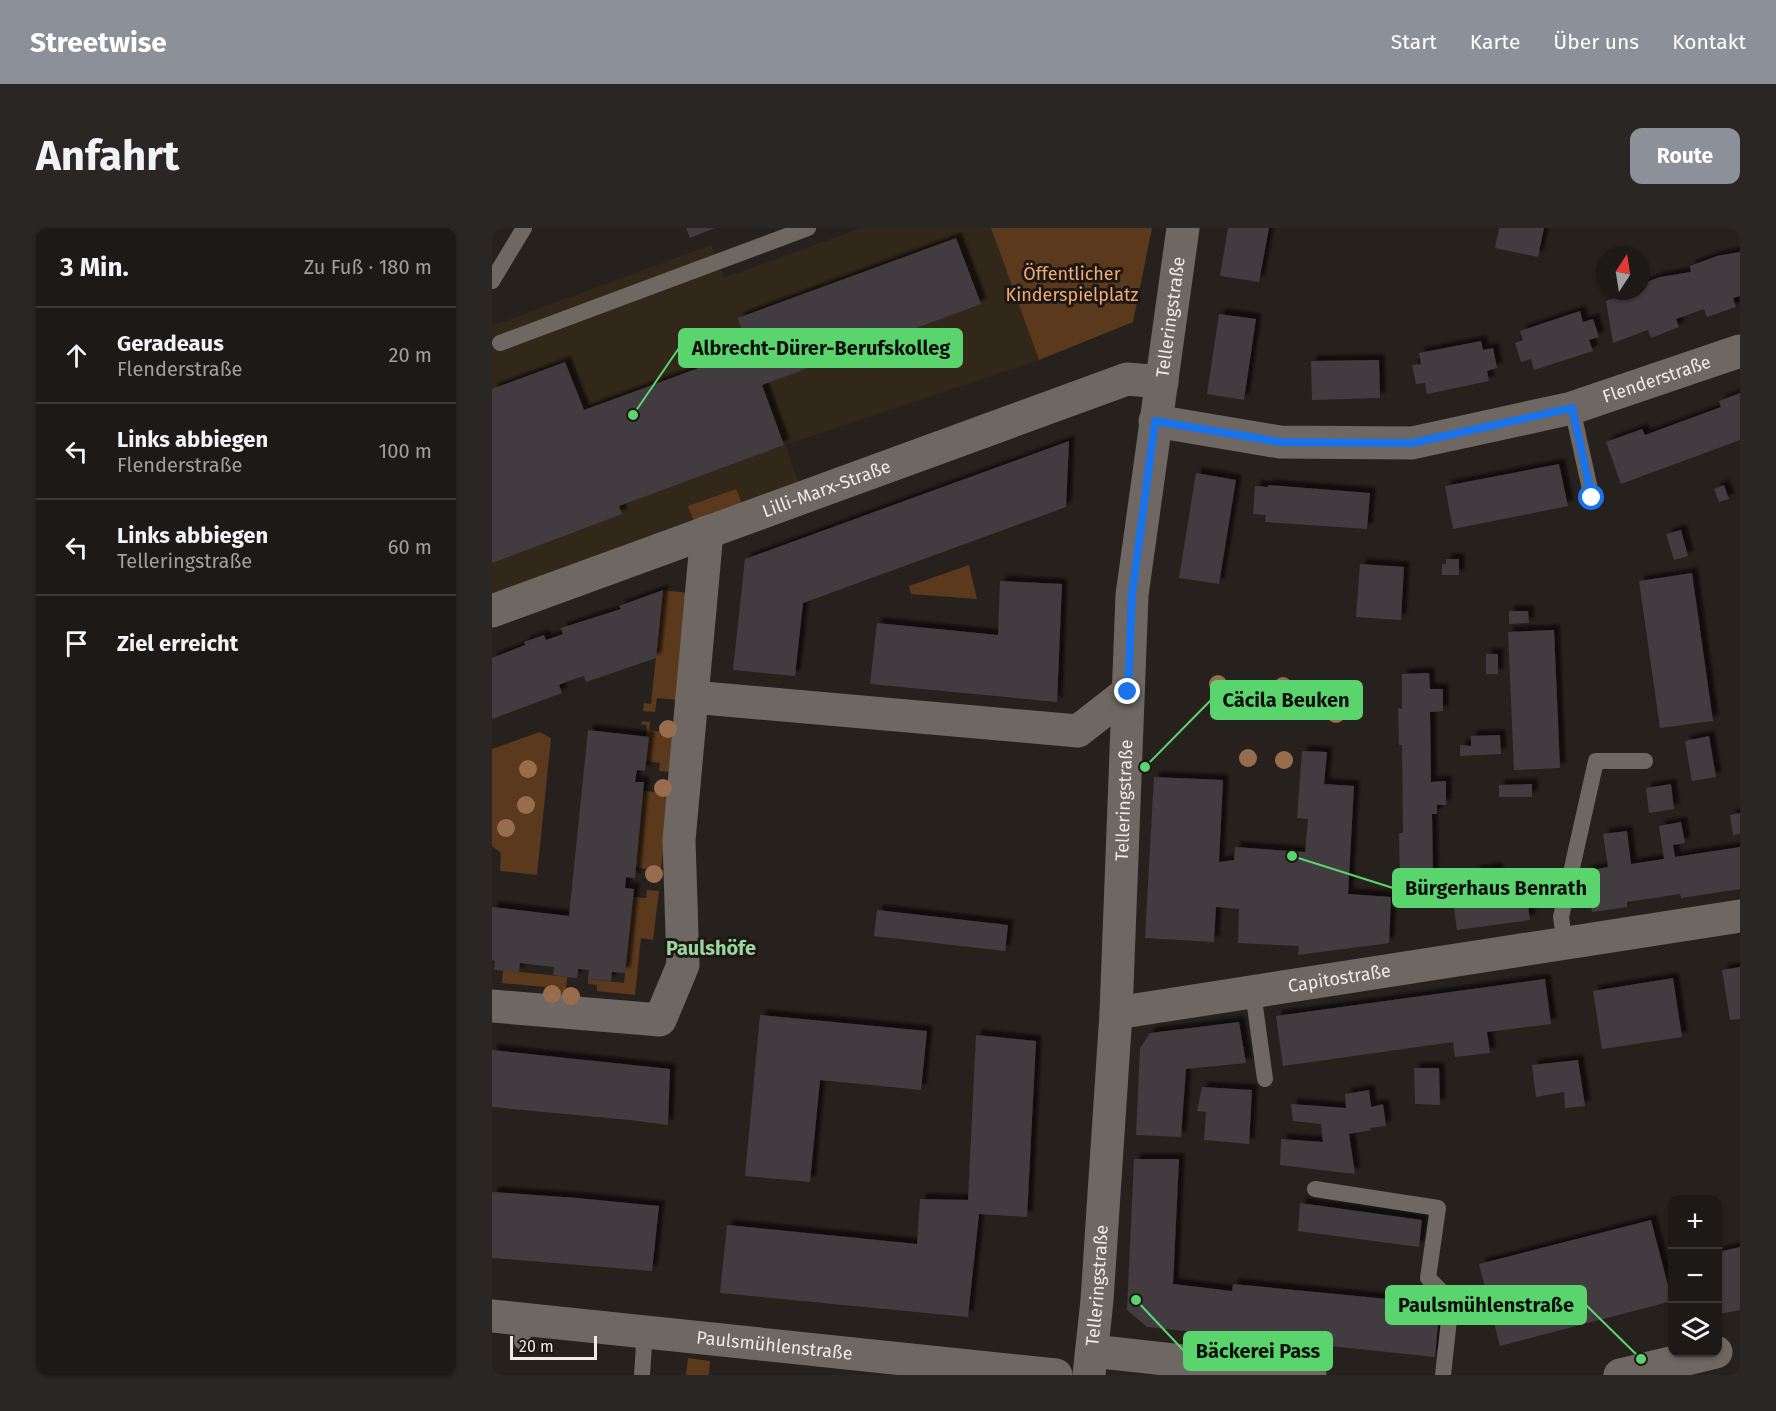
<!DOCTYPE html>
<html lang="de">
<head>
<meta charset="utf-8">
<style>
	:root { --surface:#1d1916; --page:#2a2623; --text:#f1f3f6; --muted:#a0a0a1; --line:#3b3835; --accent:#8c9099 }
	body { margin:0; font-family:"Fira Sans",sans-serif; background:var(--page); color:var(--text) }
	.controls { position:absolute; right:18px; bottom:18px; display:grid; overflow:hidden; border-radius:12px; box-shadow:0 2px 4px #0004 }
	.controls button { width:54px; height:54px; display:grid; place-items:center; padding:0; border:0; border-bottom:2px solid var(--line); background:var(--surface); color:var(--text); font:30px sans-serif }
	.compass { position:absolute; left:1104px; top:18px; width:54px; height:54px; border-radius:50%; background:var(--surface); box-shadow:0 2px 4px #0004; rotate:12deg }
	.scale { position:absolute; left:18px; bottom:15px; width:87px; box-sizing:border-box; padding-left:6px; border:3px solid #eeeae7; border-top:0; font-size:16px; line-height:21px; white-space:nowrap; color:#eeeae7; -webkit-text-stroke:4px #1e1814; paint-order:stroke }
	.stop { position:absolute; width:18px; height:18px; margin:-14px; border:4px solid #1a73e8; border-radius:50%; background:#fff }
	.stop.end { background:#1a73e8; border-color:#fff; box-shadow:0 2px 6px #0008 }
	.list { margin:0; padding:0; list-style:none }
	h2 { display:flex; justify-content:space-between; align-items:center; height:78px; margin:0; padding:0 24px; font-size:26px }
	h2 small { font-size:20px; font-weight:400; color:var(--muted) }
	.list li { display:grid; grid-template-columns:39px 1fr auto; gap:18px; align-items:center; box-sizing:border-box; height:96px; padding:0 24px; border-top:2px solid var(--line) }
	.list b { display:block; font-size:22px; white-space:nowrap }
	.list p { margin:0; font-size:20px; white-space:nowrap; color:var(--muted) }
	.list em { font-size:20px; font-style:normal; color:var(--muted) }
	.icon { flex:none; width:33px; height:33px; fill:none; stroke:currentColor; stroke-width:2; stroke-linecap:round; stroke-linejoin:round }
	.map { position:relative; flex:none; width:1248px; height:1147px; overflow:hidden; border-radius:12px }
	header { display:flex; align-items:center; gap:36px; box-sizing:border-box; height:84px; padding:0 30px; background:var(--accent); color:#fff }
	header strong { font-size:28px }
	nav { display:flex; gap:33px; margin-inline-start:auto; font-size:21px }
	.intro { display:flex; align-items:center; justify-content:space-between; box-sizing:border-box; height:144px; padding:0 36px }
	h1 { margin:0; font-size:42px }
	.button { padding:15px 27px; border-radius:12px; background:var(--accent); color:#fff; font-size:21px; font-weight:700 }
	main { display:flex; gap:36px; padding:0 36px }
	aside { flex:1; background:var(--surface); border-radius:12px; box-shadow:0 2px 4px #0004 }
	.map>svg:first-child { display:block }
</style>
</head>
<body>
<header>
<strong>Streetwise</strong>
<nav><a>Start</a><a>Karte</a><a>Über uns</a><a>Kontakt</a></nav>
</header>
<div class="intro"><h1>Anfahrt</h1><a class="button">Route</a></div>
<main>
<aside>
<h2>3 Min.<small>Zu Fuß · 180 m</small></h2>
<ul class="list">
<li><svg class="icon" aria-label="ahead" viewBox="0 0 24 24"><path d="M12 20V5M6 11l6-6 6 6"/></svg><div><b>Geradeaus</b><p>Flenderstraße</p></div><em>20 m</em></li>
<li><svg class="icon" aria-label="left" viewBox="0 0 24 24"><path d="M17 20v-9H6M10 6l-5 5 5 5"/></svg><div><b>Links abbiegen</b><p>Flenderstraße</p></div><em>100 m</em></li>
<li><svg class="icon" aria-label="left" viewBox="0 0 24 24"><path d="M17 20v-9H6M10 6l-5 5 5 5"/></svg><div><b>Links abbiegen</b><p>Telleringstraße</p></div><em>60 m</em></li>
<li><svg class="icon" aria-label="arrive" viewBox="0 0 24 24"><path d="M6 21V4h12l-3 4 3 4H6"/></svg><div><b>Ziel erreicht</b></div></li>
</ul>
</aside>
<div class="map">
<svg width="1248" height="1147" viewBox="0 0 1248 1147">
	<defs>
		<filter id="shadow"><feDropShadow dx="5.5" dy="-5.5" stdDeviation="1.5" flood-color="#0009"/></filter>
	</defs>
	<rect width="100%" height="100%" fill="#27211d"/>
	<path fill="#322819" d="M 369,0 L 499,0 L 547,132 L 293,217 L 308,258 L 0,368 L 0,98 L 219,17 L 232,50 Z"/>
	<g fill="#5b391d">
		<path d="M 499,0 L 660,0 L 641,94 L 547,132 Z"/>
		<path d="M 244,261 L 251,278 L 203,296 L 196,278 Z"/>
		<path d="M 477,337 L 485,371 L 419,366 L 417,358 Z"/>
		<path d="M 171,362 L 196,365 L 185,472 L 165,470 L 163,484 L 151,483 L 152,475 L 159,476 Z"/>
		<path d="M 150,493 L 158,494 L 157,502 L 170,504 L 171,495 L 184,497 L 178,544 L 167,543 L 168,535 L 154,533 L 157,509 L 154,508 L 155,497 L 149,496 Z"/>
		<path d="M 48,504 L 59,510 L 45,647 L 8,643 L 9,625 L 0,618 L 0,521 Z"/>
		<path d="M 165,556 L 178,557 L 168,651 L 156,650 L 156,641 L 144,640 L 151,563 L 164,564 Z"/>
		<path d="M 155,662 L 167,663 L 161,712 L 149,710 L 143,767 L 105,763 L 105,757 L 96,756 L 96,751 L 132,755 L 141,669 L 154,670 Z"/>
		<path d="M 11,742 L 75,749 L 74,761 L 83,762 L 82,775 L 52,772 L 53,759 L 10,755 Z"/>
		<path d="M 196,1130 L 218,1133 L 217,1147 L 194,1147 Z"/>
	</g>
	<g fill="#423b3f" filter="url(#shadow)">
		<path d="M 194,0 L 223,0 L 198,10 Z"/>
		<path d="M 736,0 L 777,0 L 767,54 L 728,48 Z"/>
		<path d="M 1007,0 L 1052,0 L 1046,29 L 1003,20 Z"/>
		<path d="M 464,10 L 489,76 L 270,157 L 292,217 L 127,278 L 130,286 L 0,335 L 0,161 L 73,134 L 92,182 L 256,122 L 246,90 Z"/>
		<path d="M 1248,24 L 1248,68 L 1241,70 L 1244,79 L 1215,89 L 1212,81 L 1184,91 L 1187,99 L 1159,110 L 1156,102 L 1121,115 L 1114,73 L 1141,63 L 1149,63 L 1149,56 L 1168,49 L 1199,44 L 1198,38 L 1225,28 Z"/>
		<path d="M 1088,83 L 1091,94 L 1101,91 L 1107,109 L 1097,112 L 1101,123 L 1042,142 L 1039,131 L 1029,134 L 1023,115 L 1031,112 L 1028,103 Z"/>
		<path d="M 727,86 L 764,91 L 752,172 L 715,166 Z"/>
		<path d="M 989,113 L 991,122 L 1001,120 L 1005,140 L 995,143 L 997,153 L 935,166 L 933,155 L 924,156 L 920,137 L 929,136 L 927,125 Z"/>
		<path d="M 887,132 L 888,170 L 820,172 L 819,133 Z"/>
		<path d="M 1248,165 L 1248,212 L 1129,256 L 1114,214 L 1150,201 L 1153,207 L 1229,179 L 1227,173 Z"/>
		<path d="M 577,213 L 574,279 L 311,375 L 303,448 L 241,442 L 253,331 Z"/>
		<path d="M 1067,236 L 1076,278 L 961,301 L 953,258 Z"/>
		<path d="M 704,245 L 744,252 L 727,356 L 687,350 Z"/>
		<path d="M 776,257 L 878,265 L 875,301 L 773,294 L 774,287 L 761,286 L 763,258 L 776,259 Z"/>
		<path d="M 1232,257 L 1237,271 L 1227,274 L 1222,261 Z"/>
		<path d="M 1189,302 L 1196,328 L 1182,332 L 1174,306 Z"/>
		<path d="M 954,331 L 967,331 L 967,347 L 950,347 L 950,336 L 954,336 Z"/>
		<path d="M 868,336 L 912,339 L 909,392 L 864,389 Z"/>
		<path d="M 1200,345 L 1221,493 L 1168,500 L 1147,353 Z"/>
		<path d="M 508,353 L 570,356 L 565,474 L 378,456 L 385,395 L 506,407 Z"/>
		<path d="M 171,362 L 164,430 L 94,454 L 92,448 L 79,452 L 67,457 L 70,465 L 0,491 L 0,430 L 33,417 L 32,414 L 52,407 L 54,412 L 71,406 L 69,400 L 129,381 L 127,378 Z"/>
		<path d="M 1017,383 L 1036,383 L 1037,395 L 1017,396 Z"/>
		<path d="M 1062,402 L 1068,540 L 1022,542 L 1016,404 Z"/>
		<rect x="994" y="426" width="12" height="20"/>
		<path d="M 937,445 L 938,461 L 951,461 L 951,483 L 938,484 L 939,554 L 954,553 L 954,577 L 945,577 L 945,586 L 940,586 L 941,647 L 915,647 L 915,653 L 908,653 L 907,605 L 911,605 L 910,517 L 907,517 L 906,480 L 910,481 L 910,446 Z"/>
		<path d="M 96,502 L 157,509 L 153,543 L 145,542 L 144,547 L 143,554 L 152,554 L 143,650 L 134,649 L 133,660 L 142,661 L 133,745 L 120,744 L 119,753 L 96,751 L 97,742 L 86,741 L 85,750 L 75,749 L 61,747 L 62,739 L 28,735 L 27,744 L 2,742 L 3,733 L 0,732 L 0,679 L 77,688 Z"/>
		<path d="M 1008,507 L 1009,526 L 968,528 L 968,517 L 979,518 L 979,508 Z"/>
		<path d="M 1217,508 L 1224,549 L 1200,553 L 1193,513 Z"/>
		<path d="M 810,523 L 835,524 L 832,556 L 862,558 L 856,666 L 899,669 L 897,715 L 806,727 L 807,718 L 746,715 L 747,681 L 724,679 L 722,714 L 653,710 L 662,549 L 731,552 L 727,634 L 742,632 L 743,619 L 813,624 L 816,591 L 805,590 Z"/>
		<path d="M 1040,556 L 1040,569 L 1007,569 L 1007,557 Z"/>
		<path d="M 1179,556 L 1182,581 L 1157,585 L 1154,560 Z"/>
		<path d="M 1248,585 L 1248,606 L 1241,607 L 1238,587 Z"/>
		<path d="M 1189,594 L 1193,615 L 1181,617 L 1183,629 L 1248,619 L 1248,661 L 1189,670 L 1188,666 L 1135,674 L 1135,679 L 1100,684 L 1094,643 L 1116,639 L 1111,606 L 1135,603 L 1139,636 L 1172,631 L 1167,598 Z"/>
		<path d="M 1005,640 L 1006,652 L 1032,648 L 1038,692 L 965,702 L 959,658 L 984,655 L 982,643 Z"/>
		<path d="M 385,682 L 516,697 L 513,723 L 382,708 Z"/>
		<path d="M 1248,739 L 1248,791 L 1238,792 L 1230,742 Z"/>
		<path d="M 1181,750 L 1190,809 L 1110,821 L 1101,763 Z"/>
		<path d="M 1053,751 L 1059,796 L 995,804 L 998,825 L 963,829 L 961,814 L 791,838 L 784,788 Z"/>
		<path d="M 268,787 L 435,803 L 429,862 L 328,852 L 318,954 L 253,948 Z"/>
		<path d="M 747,794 L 754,835 L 694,841 L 689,909 L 644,907 L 648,820 L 658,805 Z"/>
		<path d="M 484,807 L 544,813 L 535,989 L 487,986 L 476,1089 L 228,1065 L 235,997 L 425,1016 L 428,971 L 476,972 Z"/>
		<path d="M 0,822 L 178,841 L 176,897 L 138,892 L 0,879 Z"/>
		<path d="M 1086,832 L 1093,878 L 1073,880 L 1072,864 L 1044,869 L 1040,837 Z"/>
		<path d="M 922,840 L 947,840 L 948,877 L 923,876 Z"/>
		<path d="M 710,859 L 760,862 L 757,916 L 712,912 L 714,884 L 705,883 Z"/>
		<path d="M 877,862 L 879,879 L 891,876 L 894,898 L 878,900 L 879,902 L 857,906 L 863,946 L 788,937 L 789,911 L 831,914 L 829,896 L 801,893 L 799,876 L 854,880 L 853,866 Z"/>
		<path d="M 642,931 L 687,931 L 681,1056 L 740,1063 L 741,1056 L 948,1076 L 943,1129 L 655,1099 L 635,1082 Z"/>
		<path d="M 0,964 L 85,970 L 167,978 L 160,1043 L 0,1030 Z"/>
		<path d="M 808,975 L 930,992 L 927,1019 L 806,1003 Z"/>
		<path d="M 1159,992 L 1180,1073 L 1008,1118 L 987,1036 Z"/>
		<path d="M 1248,1019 L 1248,1082 L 1228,1086 L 1226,1074 L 1226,1024 Z"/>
	</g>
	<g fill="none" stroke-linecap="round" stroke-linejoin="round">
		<g stroke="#6e6762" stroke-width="16">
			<path d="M 0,53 L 32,0"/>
			<path d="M 8,115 L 316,0"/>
			<path d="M 1080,180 L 1100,270"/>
			<path d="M 1073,717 L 1069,689 L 1104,533 L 1153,533"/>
			<path d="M 761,764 L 773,851"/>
			<path d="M 823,961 L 946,980 L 936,1050 L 959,1073 L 951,1147"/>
			<path d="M 30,1114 L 32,1092"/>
			<path d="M 150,1147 L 153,1103"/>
		</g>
		<g stroke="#6e6762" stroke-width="33">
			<path id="s1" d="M 663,193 L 788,214 L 920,215 L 1080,180 L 1248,123"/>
			<path id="s2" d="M 0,383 L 635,151 L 670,154"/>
			<path d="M 200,469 L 586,503 L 636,464"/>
			<path d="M 0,778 L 168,792 L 191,737 L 187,612 L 215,304"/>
			<path id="s3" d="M 624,785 L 1248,688"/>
			<path id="s4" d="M 0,1088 L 564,1147"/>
			<path d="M 600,1123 L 818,1147"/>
			<path id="s5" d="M 597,1147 L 605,1072 L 624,785 L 640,367 L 691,0"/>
			<path d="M 1128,1147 L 1224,1124"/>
		</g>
	</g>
	<g fill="#986d4e">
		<circle cx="726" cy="456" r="9"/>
		<circle cx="791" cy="458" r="9"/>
		<circle cx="844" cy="486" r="9"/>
		<circle cx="176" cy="501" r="9"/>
		<circle cx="756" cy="530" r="9"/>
		<circle cx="792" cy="532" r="9"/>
		<circle cx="36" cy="541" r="9"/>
		<circle cx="171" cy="560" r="9"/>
		<circle cx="34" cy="577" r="9"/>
		<circle cx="14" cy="600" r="9"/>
		<circle cx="162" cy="646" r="9"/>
		<circle cx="60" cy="766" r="9"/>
		<circle cx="79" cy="768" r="9"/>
	</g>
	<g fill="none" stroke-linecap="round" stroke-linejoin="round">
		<path stroke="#1a73e8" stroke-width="8" d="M 636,464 L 640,367 L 663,193 L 788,214 L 920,215 L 1080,180 L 1100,270"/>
	</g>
	<g text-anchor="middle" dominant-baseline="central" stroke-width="6" stroke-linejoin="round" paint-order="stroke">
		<g font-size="18" fill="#f4ac76" stroke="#1e1814">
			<text x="580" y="46">Öffentlicher<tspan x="580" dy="21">Kinderspielplatz</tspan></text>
		</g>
		<g font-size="18" fill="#eeeae7" stroke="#1e1814">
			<text stroke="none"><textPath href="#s5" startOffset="1062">Telleringstraße</textPath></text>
			<text stroke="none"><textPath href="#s1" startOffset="512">Flenderstraße</textPath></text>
			<text stroke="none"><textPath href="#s2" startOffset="356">Lilli-Marx-Straße</textPath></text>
			<text stroke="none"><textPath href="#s5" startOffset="576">Telleringstraße</textPath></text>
			<text stroke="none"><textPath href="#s3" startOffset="226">Capitostraße</textPath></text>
			<text stroke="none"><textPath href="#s5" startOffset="90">Telleringstraße</textPath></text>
			<text stroke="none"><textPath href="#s4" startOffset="284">Paulsmühlenstraße</textPath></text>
		</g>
		<g font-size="20" font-weight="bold" fill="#9ad79f" stroke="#1e1814">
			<text x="219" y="720">Paulshöfe</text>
		</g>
	</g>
	<path fill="none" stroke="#5ad56e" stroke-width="2" d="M141 187L187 120M653 539L719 472M800 628L901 660M1149 1131L1094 1077M644 1072L692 1123"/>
	<g fill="#5ad56e" stroke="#1e1814" stroke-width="2">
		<circle cx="141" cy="187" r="6"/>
		<circle cx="653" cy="539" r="6"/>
		<circle cx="800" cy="628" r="6"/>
		<circle cx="1149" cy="1131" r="6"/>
		<circle cx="644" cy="1072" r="6"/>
	</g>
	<g fill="#5ad56e" stroke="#5ad56e" stroke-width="2">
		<rect x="187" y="101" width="283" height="38" rx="6"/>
		<rect x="719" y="453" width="151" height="38" rx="6"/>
		<rect x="901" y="641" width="206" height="38" rx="6"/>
		<rect x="894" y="1058" width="200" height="38" rx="6"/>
		<rect x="692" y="1104" width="148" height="38" rx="6"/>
	</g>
	<g font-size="20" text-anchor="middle" font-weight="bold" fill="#111">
		<text x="329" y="127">Albrecht-Dürer-Berufskolleg</text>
		<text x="794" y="479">Cäcila Beuken</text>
		<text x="1004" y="667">Bürgerhaus Benrath</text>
		<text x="994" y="1084">Paulsmühlenstraße</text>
		<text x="766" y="1130">Bäckerei Pass</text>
	</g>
</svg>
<div class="controls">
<button>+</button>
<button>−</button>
<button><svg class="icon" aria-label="layers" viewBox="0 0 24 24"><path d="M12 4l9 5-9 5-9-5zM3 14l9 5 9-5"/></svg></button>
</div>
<svg class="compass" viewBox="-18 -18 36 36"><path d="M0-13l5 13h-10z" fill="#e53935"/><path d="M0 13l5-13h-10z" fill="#a0a0a1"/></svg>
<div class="scale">20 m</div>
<div class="stop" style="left:1100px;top:270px"></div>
<div class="stop end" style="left:636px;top:464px"></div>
</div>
</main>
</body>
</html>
